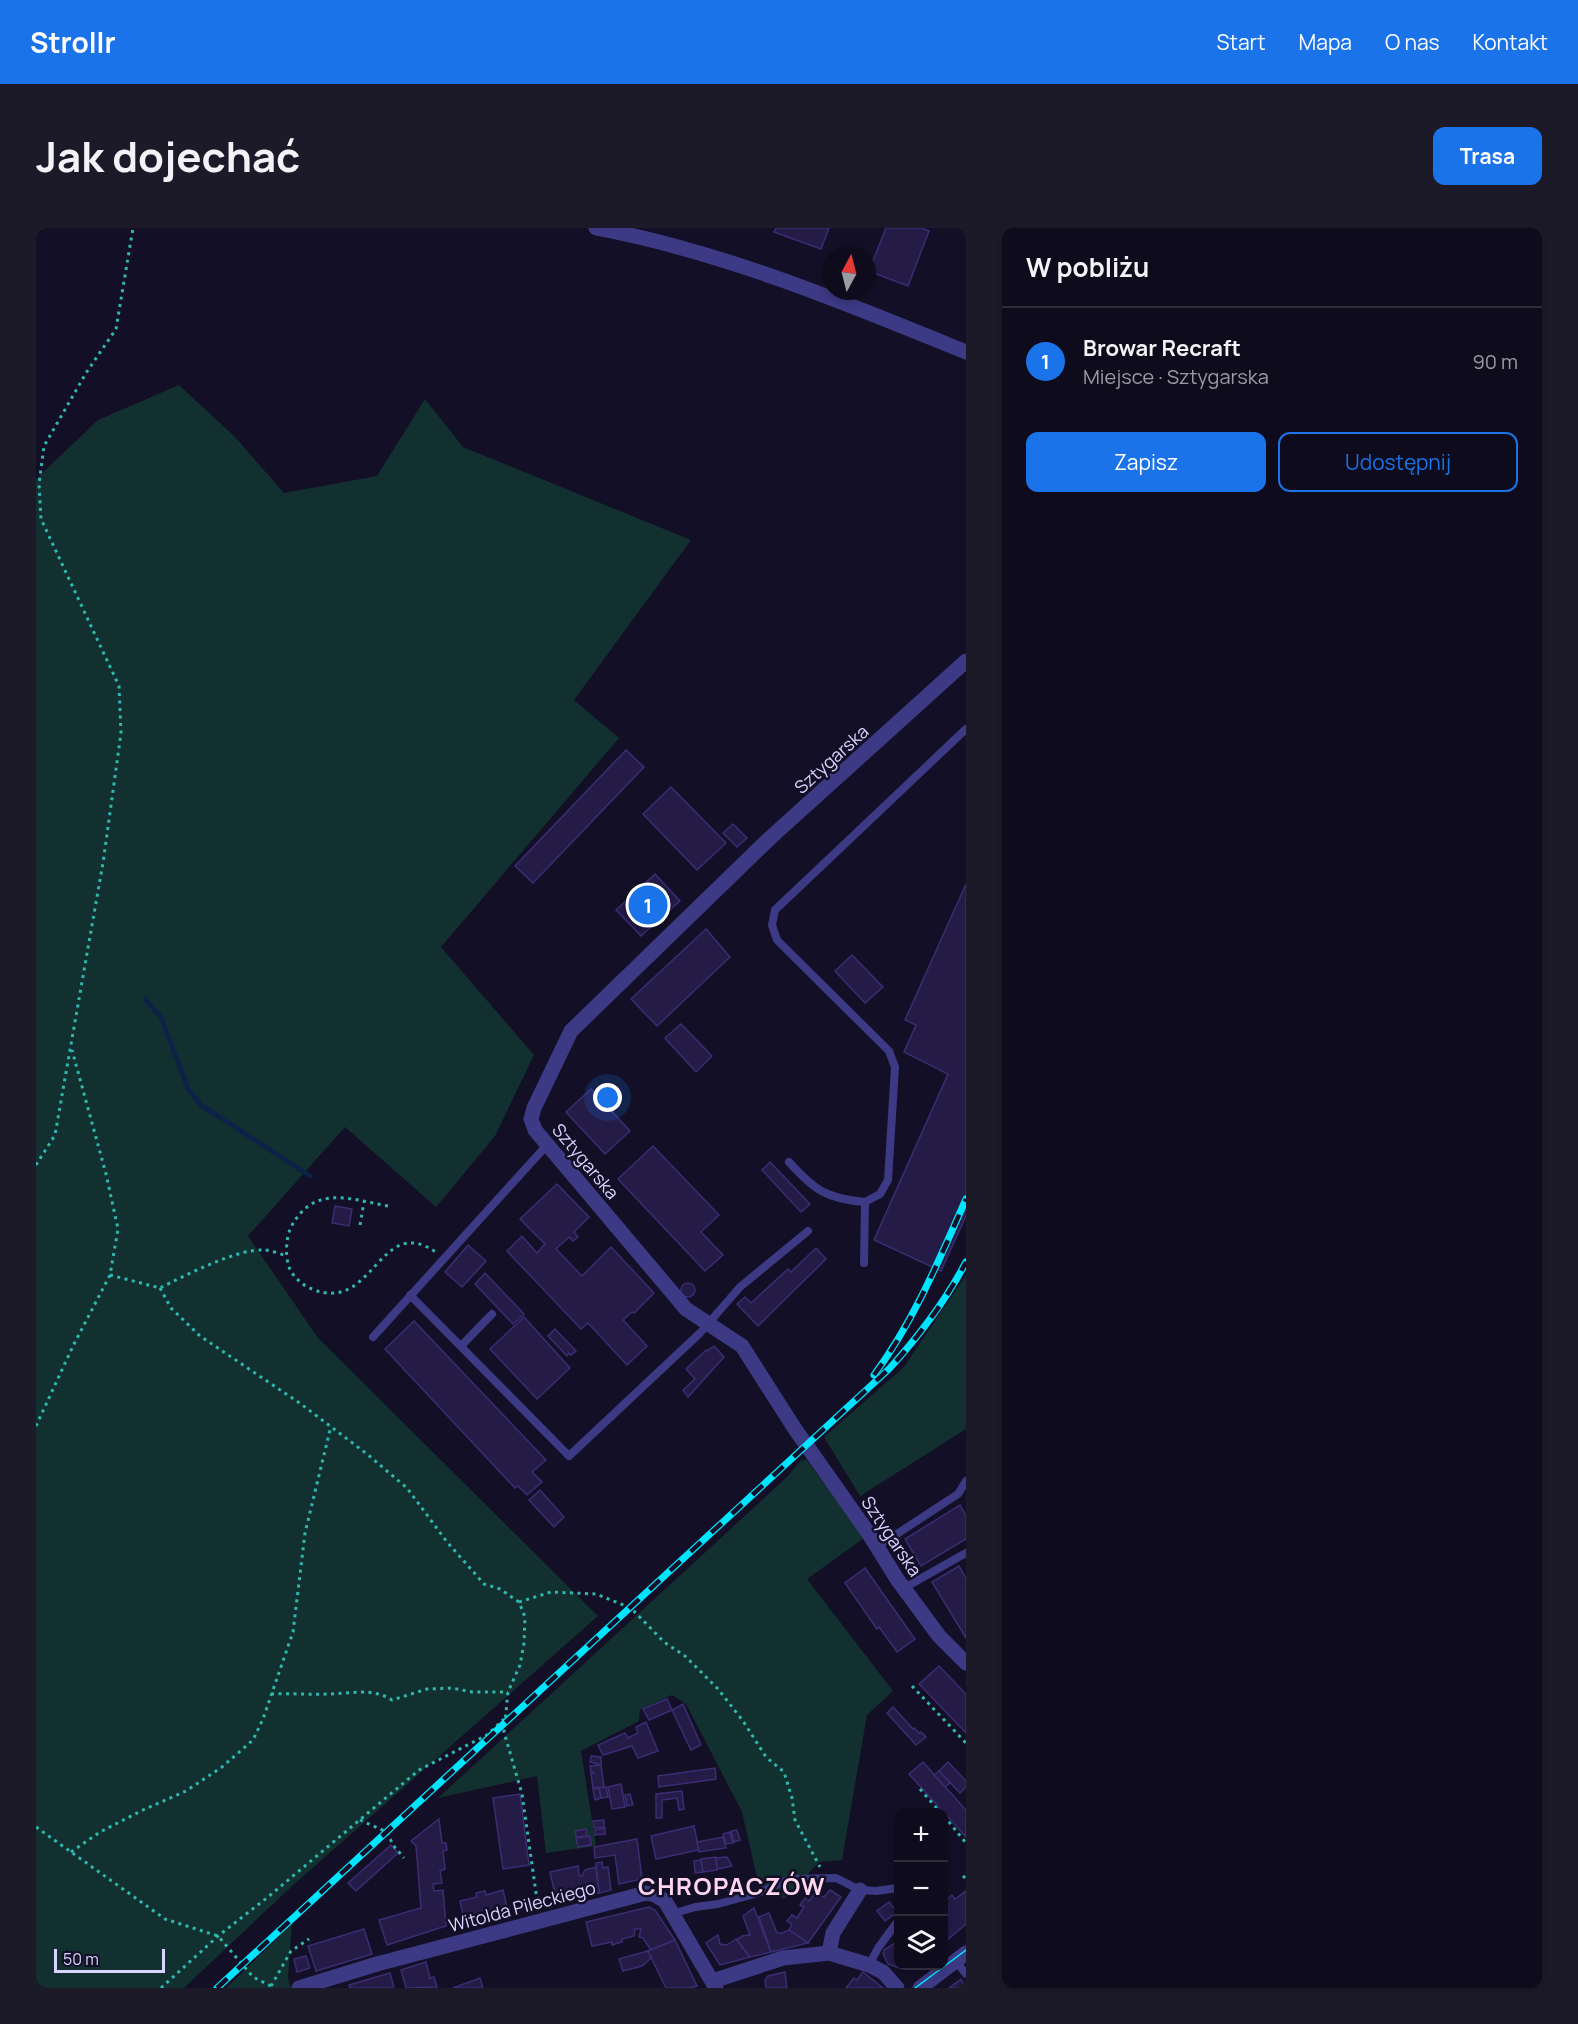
<!DOCTYPE html>
<html lang="pl">
<head>
<meta charset="utf-8">
<style>
	:root { --surface:#0e0b1c; --page:#1c1929; --text:#f1f3f6; --muted:#9b9ba3; --line:#2e2b3b; --accent:#1a73e8 }
	body { margin:0; font-family:Manrope,sans-serif; background:var(--page); color:var(--text) }
	.controls { position:absolute; right:18px; bottom:18px; display:grid; overflow:hidden; border-radius:12px; box-shadow:0 3px 9px #0003 }
	.controls button { width:54px; height:54px; display:grid; place-items:center; padding:0; border:0; border-bottom:2px solid var(--line); background:var(--surface); color:var(--text); font:30px sans-serif }
	.compass { position:absolute; left:786px; top:18px; width:54px; height:54px; border-radius:50%; background:var(--surface); box-shadow:0 3px 9px #0003; rotate:7deg }
	.scale { position:absolute; left:18px; bottom:15px; width:111px; box-sizing:border-box; padding-left:6px; border:3px solid #d9d4ff; border-top:0; font-size:16px; line-height:21px; white-space:nowrap; color:#d9d4ff; -webkit-text-stroke:4px #130f26; paint-order:stroke }
	.you { position:absolute; left:572px; top:870px; width:21px; height:21px; margin:-15px; border:4px solid #fff; border-radius:50%; background:#1a73e8; box-shadow:0 0 0 9px #1a73e833 }
	.badge { display:grid; place-items:center; width:39px; height:39px; border-radius:50%; background:var(--accent); color:#fff; font-size:20px; font-weight:700 }
	.pin { position:absolute; translate:-50% -50%; border:3px solid #fff; box-shadow:0 2px 6px #0006 }
	.list { margin:0; padding:0; list-style:none }
	h2 { display:flex; justify-content:space-between; align-items:center; height:78px; margin:0; padding:0 24px; font-size:26px }
	h2 small { font-size:20px; font-weight:400; color:var(--muted) }
	.list li { display:grid; grid-template-columns:39px 1fr auto; gap:18px; align-items:center; box-sizing:border-box; height:108px; padding:0 24px; border-top:2px solid var(--line) }
	.list b { display:block; font-size:22px; white-space:nowrap }
	.list p { margin:0; font-size:20px; white-space:nowrap; color:var(--muted) }
	.list em { font-size:20px; font-style:normal; color:var(--muted) }
	.actions { display:flex; gap:12px; padding:18px 24px }
	.actions a { flex:1; padding:14px 0; border:2px solid var(--accent); border-radius:12px; text-align:center; font-size:21px; color:var(--accent) }
	.actions .main { background:var(--accent); color:#fff }
	.icon { flex:none; width:33px; height:33px; fill:none; stroke:currentColor; stroke-width:2; stroke-linecap:round; stroke-linejoin:round }
	.map { position:relative; flex:none; width:930px; height:1760px; overflow:hidden; border-radius:12px }
	header { display:flex; align-items:center; gap:36px; box-sizing:border-box; height:84px; padding:0 30px; background:var(--accent); color:#fff }
	header strong { font-size:28px }
	nav { display:flex; gap:33px; margin-inline-start:auto; font-size:21px }
	.intro { display:flex; align-items:center; justify-content:space-between; box-sizing:border-box; height:144px; padding:0 36px }
	h1 { margin:0; font-size:42px }
	.button { padding:15px 27px; border-radius:12px; background:var(--accent); color:#fff; font-size:21px; font-weight:700 }
	main { display:flex; gap:36px; padding:0 36px }
	aside { flex:1; background:var(--surface); border-radius:12px; box-shadow:0 3px 9px #0003 }
	.map>svg:first-child { display:block }
</style>
</head>
<body>
<header>
<strong>Strollr</strong>
<nav><a>Start</a><a>Mapa</a><a>O nas</a><a>Kontakt</a></nav>
</header>
<div class="intro"><h1>Jak dojechać</h1><a class="button">Trasa</a></div>
<main>
<div class="map">
<svg width="930" height="1760" viewBox="0 0 930 1760">
	<rect width="100%" height="100%" fill="#130f26"/>
	<g fill="#12302f">
		<path d="M 143,157 L 199,209 L 248,265 L 341,248 L 389,171 L 427,219 L 655,312 L 538,472 L 583,510 L 405,719 L 498,827 L 459,908 L 400,979 L 309,899 L 212,1008 L 282,1110 L 562,1388 L 255,1659 L 148,1760 L 0,1760 L 0,251 L 62,192 Z"/>
		<path d="M 930,1047 L 930,1201 L 824,1268 L 788,1209 L 868,1139 Z"/>
		<path d="M 766,1231 L 768,1233 L 770,1231 L 789,1257 L 802,1261 L 831,1308 L 771,1351 L 857,1463 L 831,1487 L 806,1632 L 783,1634 L 748,1671 L 723,1658 L 706,1584 L 650,1476 L 636,1467 L 604,1482 L 603,1493 L 545,1523 L 560,1618 L 510,1625 L 501,1548 L 402,1570 L 751,1249 Z"/>
		<path d="M 256,1696 L 252,1750 L 255,1760 L 190,1760 Z"/>
	</g>
	<g fill="none" stroke-linecap="round" stroke-linejoin="round">
		<path stroke="#0c2248" stroke-width="4.5" d="M 109,771 L 125,789 L 152,861 L 165,877 L 274,948"/>
	</g>
	<g fill="#241b47" stroke="#3b2d73" stroke-width="1.5">
		<path d="M 740,0 L 793,0 L 785,21 L 738,4 Z"/>
		<path d="M 850,0 L 885,0 L 893,3 L 872,58 L 833,43 Z"/>
		<path d="M 590,522 L 608,539 L 497,655 L 479,638 Z"/>
		<path d="M 635,559 L 690,615 L 661,642 L 607,586 Z"/>
		<path d="M 697,596 L 711,610 L 701,619 L 687,605 Z"/>
		<path d="M 619,646 L 644,673 L 605,708 L 580,682 Z"/>
		<path d="M 930,656 L 930,988 L 905,1043 L 838,1012 L 912,846 L 868,824 L 880,797 L 869,792 Z"/>
		<path d="M 670,701 L 694,729 L 621,798 L 595,771 Z"/>
		<path d="M 816,727 L 847,759 L 829,775 L 799,743 Z"/>
		<path d="M 645,796 L 676,828 L 660,844 L 629,810 Z"/>
		<path d="M 555,861 L 594,903 L 569,926 L 530,884 Z"/>
		<path d="M 617,918 L 683,987 L 665,1004 L 687,1027 L 669,1043 L 582,951 Z"/>
		<path d="M 734,934 L 774,976 L 765,984 L 726,942 Z"/>
		<path d="M 521,956 L 553,989 L 538,1004 L 542,1009 L 537,1013 L 533,1009 L 520,1021 L 546,1048 L 575,1019 L 618,1065 L 598,1085 L 596,1084 L 587,1092 L 611,1118 L 591,1137 L 552,1095 L 545,1101 L 471,1023 L 486,1008 L 501,1025 L 509,1016 L 484,991 Z"/>
		<path d="M 299,978 L 316,981 L 313,998 L 296,995 Z"/>
		<path d="M 432,1017 L 450,1033 L 426,1059 L 409,1044 Z"/>
		<path d="M 780,1020 L 790,1031 L 722,1098 L 701,1076 L 709,1069 L 715,1075 L 752,1041 L 755,1044 Z"/>
		<path d="M 449,1045 L 488,1086 L 477,1096 L 439,1056 Z"/>
		<circle cx="652" cy="1062" r="7"/>
		<path d="M 488,1089 L 534,1140 L 501,1171 L 454,1121 Z"/>
		<path d="M 378,1093 L 510,1232 L 496,1244 L 506,1254 L 491,1267 L 482,1258 L 479,1260 L 349,1121 Z"/>
		<path d="M 519,1101 L 540,1123 L 535,1127 L 533,1125 L 531,1128 L 512,1108 Z"/>
		<path d="M 678,1118 L 688,1129 L 652,1169 L 647,1162 L 659,1151 L 650,1141 L 670,1122 L 671,1123 Z"/>
		<path d="M 504,1262 L 528,1289 L 518,1299 L 493,1272 Z"/>
		<path d="M 924,1277 L 930,1288 L 930,1311 L 885,1338 L 869,1311 Z"/>
		<path d="M 923,1338 L 930,1350 L 930,1410 L 896,1354 Z"/>
		<path d="M 829,1340 L 879,1411 L 861,1424 L 843,1399 L 841,1401 L 809,1355 Z"/>
		<path d="M 903,1438 L 930,1466 L 930,1505 L 883,1456 Z"/>
		<path d="M 631,1471 L 636,1482 L 613,1492 L 607,1481 Z"/>
		<path d="M 647,1476 L 665,1517 L 655,1522 L 636,1482 Z"/>
		<path d="M 857,1479 L 877,1501 L 878,1500 L 883,1505 L 885,1504 L 890,1509 L 880,1517 L 851,1485 Z"/>
		<path d="M 610,1494 L 622,1523 L 602,1530 L 596,1518 L 567,1527 L 562,1517 L 589,1505 L 592,1510 L 602,1505 L 600,1499 Z"/>
		<path d="M 555,1528 L 565,1529 L 565,1537 L 554,1534 Z"/>
		<path d="M 887,1534 L 930,1582 L 930,1609 L 873,1546 Z"/>
		<path d="M 912,1534 L 930,1553 L 930,1559 L 924,1565 L 903,1543 Z"/>
		<path d="M 565,1537 L 568,1559 L 557,1560 L 555,1545 L 559,1545 L 555,1544 L 554,1538 Z"/>
		<path d="M 679,1540 L 680,1551 L 623,1559 L 622,1548 Z"/>
		<path d="M 903,1543 L 914,1555 L 909,1559 L 898,1547 Z"/>
		<path d="M 585,1556 L 589,1579 L 576,1581 L 572,1559 Z"/>
		<path d="M 570,1559 L 572,1569 L 565,1570 L 563,1560 Z"/>
		<path d="M 563,1560 L 565,1570 L 559,1572 L 557,1561 Z"/>
		<path d="M 646,1563 L 648,1581 L 643,1582 L 641,1570 L 626,1572 L 626,1590 L 620,1590 L 620,1566 Z"/>
		<path d="M 484,1566 L 493,1637 L 467,1641 L 457,1570 Z"/>
		<path d="M 594,1566 L 597,1577 L 591,1578 L 589,1567 Z"/>
		<path d="M 403,1591 L 406,1615 L 410,1615 L 411,1622 L 407,1623 L 409,1641 L 404,1643 L 406,1655 L 397,1656 L 398,1663 L 407,1662 L 410,1698 L 351,1717 L 343,1692 L 385,1680 L 380,1618 L 375,1613 Z"/>
		<path d="M 568,1592 L 568,1599 L 558,1600 L 557,1593 Z"/>
		<path d="M 658,1598 L 663,1622 L 620,1631 L 615,1608 Z"/>
		<path d="M 569,1600 L 569,1606 L 559,1607 L 559,1602 Z"/>
		<path d="M 550,1601 L 551,1608 L 540,1609 L 539,1603 Z"/>
		<path d="M 701,1602 L 704,1612 L 698,1614 L 695,1603 Z"/>
		<path d="M 694,1604 L 697,1615 L 690,1616 L 687,1606 Z"/>
		<path d="M 554,1608 L 555,1617 L 542,1619 L 540,1610 Z"/>
		<path d="M 687,1609 L 690,1620 L 663,1624 L 661,1614 Z"/>
		<path d="M 601,1611 L 606,1651 L 583,1656 L 579,1627 L 559,1630 L 558,1619 Z"/>
		<path d="M 355,1617 L 362,1625 L 320,1663 L 312,1655 Z"/>
		<path d="M 680,1629 L 681,1642 L 667,1644 L 665,1631 Z"/>
		<path d="M 691,1629 L 696,1638 L 681,1641 L 680,1630 Z"/>
		<path d="M 665,1632 L 667,1644 L 659,1645 L 658,1633 Z"/>
		<path d="M 566,1634 L 567,1640 L 572,1639 L 575,1662 L 563,1665 L 560,1635 Z"/>
		<path d="M 542,1638 L 543,1647 L 546,1648 L 549,1642 L 560,1639 L 563,1665 L 521,1675 L 514,1644 Z"/>
		<path d="M 700,1650 L 704,1659 L 693,1664 L 689,1656 Z"/>
		<path d="M 467,1662 L 473,1688 L 430,1699 L 424,1673 L 441,1669 L 440,1665 L 449,1663 L 450,1667 Z"/>
		<path d="M 794,1662 L 805,1669 L 772,1715 L 753,1702 L 756,1697 L 751,1693 L 756,1687 L 761,1690 L 768,1679 L 764,1677 L 769,1670 L 773,1673 L 778,1666 L 788,1669 Z"/>
		<path d="M 930,1663 L 930,1696 L 910,1713 L 908,1709 L 908,1682 L 912,1678 L 908,1674 L 916,1667 L 919,1671 Z"/>
		<path d="M 853,1674 L 861,1684 L 849,1693 L 841,1683 Z"/>
		<path d="M 613,1679 L 619,1682 L 639,1712 L 615,1722 L 607,1710 L 603,1709 L 605,1701 L 599,1701 L 598,1708 L 586,1711 L 586,1714 L 576,1717 L 576,1714 L 556,1718 L 550,1694 Z"/>
		<path d="M 718,1680 L 735,1724 L 714,1729 L 701,1712 L 706,1708 L 714,1707 L 707,1688 Z"/>
		<path d="M 733,1685 L 741,1705 L 746,1705 L 753,1702 L 772,1715 L 735,1724 L 723,1689 Z"/>
		<path d="M 328,1701 L 336,1726 L 280,1743 L 272,1718 Z"/>
		<path d="M 682,1707 L 684,1716 L 691,1717 L 700,1711 L 714,1729 L 684,1737 L 670,1715 Z"/>
		<path d="M 639,1712 L 661,1758 L 654,1760 L 630,1760 L 612,1723 Z"/>
		<path d="M 862,1713 L 862,1738 L 871,1738 L 866,1741 L 852,1736 L 847,1726 L 848,1722 Z"/>
		<path d="M 612,1723 L 615,1730 L 606,1738 L 587,1743 L 583,1731 Z"/>
		<path d="M 270,1728 L 274,1740 L 261,1744 L 258,1731 Z"/>
		<path d="M 390,1734 L 394,1750 L 398,1749 L 401,1759 L 370,1760 L 365,1742 Z"/>
		<path d="M 749,1744 L 751,1760 L 730,1760 L 729,1752 L 732,1748 Z"/>
		<path d="M 827,1744 L 847,1760 L 810,1760 L 818,1750 L 821,1752 Z"/>
		<path d="M 354,1745 L 358,1760 L 314,1760 L 313,1757 Z"/>
		<path d="M 444,1750 L 447,1760 L 417,1760 Z"/>
		<path d="M 925,1751 L 930,1760 L 913,1760 Z"/>
	</g>
	<g fill="none" stroke-linecap="round" stroke-linejoin="round">
		<g stroke="#2fb8b0" stroke-width="3" stroke-dasharray="3 4.5" stroke-linecap="butt">
			<path d="M 0,937 L 19,907 L 67,635 L 85,505 L 83,458 L 5,291 L 3,256 L 8,218 L 50,145 L 80,101 L 97,0"/>
			<path d="M 352,978 C 314,971 278,956 255,999 C 250,1010 249,1027 253,1039 C 257,1049 266,1057 276,1061 C 338,1087 343,983 401,1025"/>
			<path d="M 324,997 L 328,974"/>
			<path d="M 74,1047 L 124,1060 C 148,1048 202,1020 228,1022 C 235,1022 244,1026 251,1028"/>
			<path d="M 124,1060 L 135,1080 L 164,1108 L 265,1176 L 331,1226 L 371,1260 L 411,1314 L 448,1356 L 464,1361 L 483,1374 L 489,1389 L 488,1415 L 484,1437 L 472,1464 L 468,1504 L 486,1566 L 502,1679"/>
			<path d="M 0,1198 L 37,1118 L 74,1047 L 82,1001 L 70,946 L 36,822"/>
			<path d="M 483,1374 L 515,1364 L 560,1366 L 595,1380 L 628,1414 L 649,1428 L 682,1461 L 707,1493 L 730,1529 L 748,1544 L 756,1570 L 759,1592 L 784,1639"/>
			<path d="M 876,1458 L 930,1515"/>
			<path d="M 235,1466 C 254,1465 273,1467 291,1466 C 314,1466 336,1459 356,1472 L 391,1461 L 416,1460 L 436,1464 L 472,1464"/>
			<path d="M 884,1561 L 904,1584"/>
			<path d="M 908,1588 L 930,1615"/>
			<path d="M 324,1592 L 351,1604 L 357,1617 L 368,1630"/>
			<path d="M 0,1599 L 129,1691 L 182,1708 L 217,1749 L 235,1758 L 236,1760"/>
			<path d="M 35,1624 L 64,1604 L 109,1581 L 150,1563 L 186,1539 L 217,1512 L 227,1491 L 257,1404 L 269,1305 L 295,1198"/>
			<path d="M 927,1650 L 930,1647"/>
			<path d="M 235,1758 L 255,1723 L 273,1711"/>
			<path d="M 125,1760 L 182,1708 L 232,1669 L 383,1542 L 451,1507 L 468,1491"/>
		</g>
		<g stroke="#3d3a85" stroke-width="8">
			<path d="M 753,934 C 778,962 791,971 829,974 L 828,1035"/>
			<path d="M 829,974 L 844,966 L 852,952 L 859,839 L 853,823 L 741,712 L 736,697 L 739,682 L 930,501"/>
			<path d="M 374,1067 L 533,1228 L 664,1105 L 704,1059 L 772,1003"/>
			<path d="M 337,1109 L 511,917"/>
			<path d="M 425,1118 L 456,1086"/>
			<path d="M 841,1319 L 922,1266 L 930,1253"/>
			<path d="M 868,1360 L 930,1325"/>
			<path d="M 636,1686 L 659,1679 L 682,1676 L 722,1665 L 754,1651 L 800,1650 L 824,1662 L 840,1663 L 862,1660"/>
			<path d="M 919,1732 L 930,1746"/>
			<path d="M 833,1737 L 842,1720 L 862,1693"/>
		</g>
		<g stroke="#3d3a85" stroke-width="15">
			<path d="M 930,433 L 734,610 L 535,803 L 498,880 L 495,891 L 499,902 L 650,1081 L 706,1118 L 759,1201 L 833,1306 L 861,1351 L 903,1408 L 930,1435"/>
			<path d="M 793,1725 L 797,1705 L 824,1662"/>
			<path d="M 677,1753 L 747,1730 L 793,1725 L 833,1737 L 847,1744 L 861,1760"/>
			<path d="M 263,1760 L 341,1736 L 610,1665 L 619,1667 L 629,1673 L 680,1760"/>
		</g>
		<g stroke="#3d3a85" stroke-width="15">
			<path d="M 560,0 C 688,24 810,75 930,124"/>
			<path d="M 884,1760 L 930,1725"/>
		</g>
		<path stroke="#00e5ff" stroke-width="1.5" d="M 879,1760 L 930,1722"/>
		<g stroke="#00e5ff" stroke-width="7">
			<g id="rail">
				<path d="M 838,1147 C 878,1093 903,1032 930,971"/>
				<path d="M 181,1760 L 853,1141 C 883,1108 909,1074 930,1034"/>
			</g>
		</g>
		<use href="#rail" stroke="#130f26" stroke-width="4.5" stroke-dasharray="14" stroke-linecap="butt"/>
	</g>
	<g text-anchor="middle" dominant-baseline="central" stroke-width="5" stroke-linejoin="round" paint-order="stroke">
		<g font-size="18" fill="#d9d4ff" stroke="#130f26">
			<text transform="translate(795 531) rotate(-42)">Sztygarska</text>
			<text transform="translate(550 933) rotate(50)">Sztygarska</text>
			<text transform="translate(856 1308) rotate(56)">Sztygarska</text>
			<text transform="translate(486 1678) rotate(-15)">Witolda Pileckiego</text>
		</g>
		<g font-size="24" font-weight="bold" letter-spacing="1.5" fill="#ffd6f0" stroke="#130f26">
			<text x="696" y="1657">CHROPACZÓW</text>
		</g>
	</g>
</svg>
<div class="controls">
<button>+</button>
<button>−</button>
<button><svg class="icon" aria-label="layers" viewBox="0 0 24 24"><path d="M12 4l9 5-9 5-9-5zM3 14l9 5 9-5"/></svg></button>
</div>
<svg class="compass" viewBox="-18 -18 36 36"><path d="M0-13l5 13h-10z" fill="#e53935"/><path d="M0 13l5-13h-10z" fill="#9b9ba3"/></svg>
<div class="scale">50 m</div>
<div class="you"></div>
<div class="pin badge" style="left:612px;top:677px">1</div>
</div>
<aside>
<h2>W pobliżu<small></small></h2>
<ul class="list">
<li><span class="badge">1</span><div><b>Browar Recraft</b><p>Miejsce · Sztygarska</p></div><em>90 m</em></li>
</ul>
<div class="actions"><a class="main">Zapisz</a><a>Udostępnij</a></div>
</aside>
</main>
</body>
</html>
